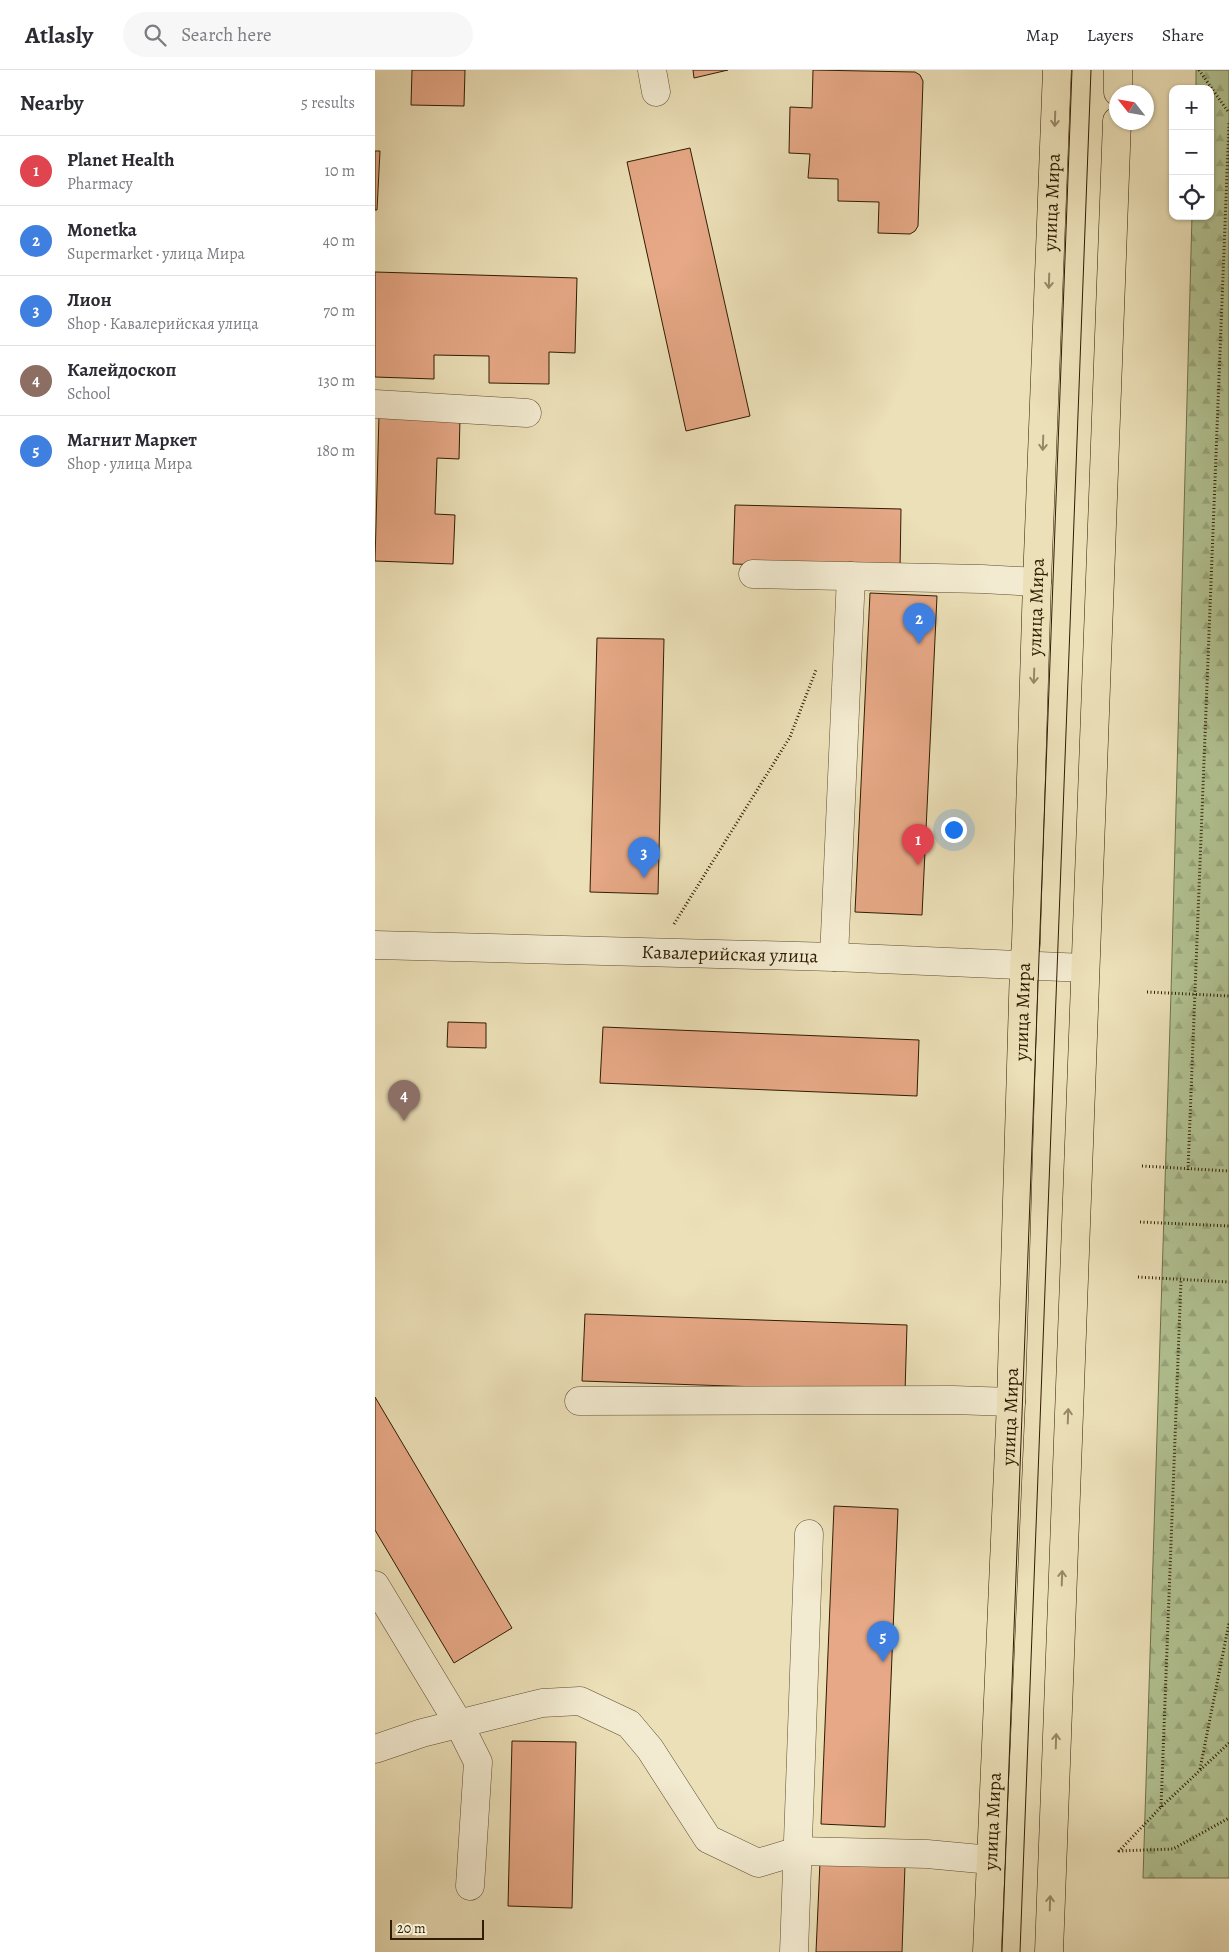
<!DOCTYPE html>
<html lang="en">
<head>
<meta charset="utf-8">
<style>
	:root { --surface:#fff; --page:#f7f7f7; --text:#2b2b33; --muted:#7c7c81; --line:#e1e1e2; --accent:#8f2418 }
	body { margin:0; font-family:Alegreya,serif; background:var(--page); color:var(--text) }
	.controls { position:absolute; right:15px; top:15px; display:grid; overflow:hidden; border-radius:10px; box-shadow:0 1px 4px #0004 }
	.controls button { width:45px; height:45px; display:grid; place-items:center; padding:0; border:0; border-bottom:1px solid var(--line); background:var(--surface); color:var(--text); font:25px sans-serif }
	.compass { position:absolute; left:734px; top:15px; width:45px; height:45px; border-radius:50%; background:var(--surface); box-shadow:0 1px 4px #0004; rotate:301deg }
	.scale { position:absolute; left:15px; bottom:12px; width:94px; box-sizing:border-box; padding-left:5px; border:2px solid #2f1c01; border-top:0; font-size:14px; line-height:18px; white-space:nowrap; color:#2f1c01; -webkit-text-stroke:4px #f3ebd1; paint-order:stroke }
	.you { position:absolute; left:578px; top:759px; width:18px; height:18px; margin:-12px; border:4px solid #fff; border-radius:50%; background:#1a73e8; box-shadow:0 0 0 8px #1a73e833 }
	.badge { display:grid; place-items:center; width:32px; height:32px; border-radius:50%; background:var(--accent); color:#fff; font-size:16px; font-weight:700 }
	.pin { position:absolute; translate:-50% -41px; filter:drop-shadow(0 1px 2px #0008) }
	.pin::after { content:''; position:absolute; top:26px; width:18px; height:15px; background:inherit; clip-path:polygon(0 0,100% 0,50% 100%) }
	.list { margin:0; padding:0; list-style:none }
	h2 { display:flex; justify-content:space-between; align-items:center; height:65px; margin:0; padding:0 20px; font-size:21px }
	h2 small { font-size:16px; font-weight:400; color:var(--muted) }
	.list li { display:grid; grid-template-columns:32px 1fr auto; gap:15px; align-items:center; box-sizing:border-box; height:70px; padding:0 20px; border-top:1px solid var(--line) }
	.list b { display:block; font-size:19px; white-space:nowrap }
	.list p { margin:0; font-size:16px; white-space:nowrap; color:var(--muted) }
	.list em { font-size:16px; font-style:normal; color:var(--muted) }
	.icon { flex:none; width:28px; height:28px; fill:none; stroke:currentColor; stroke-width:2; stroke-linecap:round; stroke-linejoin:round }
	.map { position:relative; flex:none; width:854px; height:1882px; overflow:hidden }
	header { display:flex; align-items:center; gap:30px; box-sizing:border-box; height:70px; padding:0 25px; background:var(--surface); border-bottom:1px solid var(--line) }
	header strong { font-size:24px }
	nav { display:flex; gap:28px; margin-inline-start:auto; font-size:18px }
	.search { width:350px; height:45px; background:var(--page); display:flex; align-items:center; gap:12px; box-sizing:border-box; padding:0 18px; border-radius:28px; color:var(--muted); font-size:19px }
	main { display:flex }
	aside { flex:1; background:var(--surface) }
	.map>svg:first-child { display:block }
</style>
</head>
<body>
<header>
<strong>Atlasly</strong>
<div class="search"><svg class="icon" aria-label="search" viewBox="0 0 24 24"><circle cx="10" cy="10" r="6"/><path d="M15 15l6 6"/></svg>Search here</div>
<nav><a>Map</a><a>Layers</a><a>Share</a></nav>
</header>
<main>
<aside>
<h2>Nearby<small>5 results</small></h2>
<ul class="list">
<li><span class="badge" style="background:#e0444e">1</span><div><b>Planet Health</b><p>Pharmacy</p></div><em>10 m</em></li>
<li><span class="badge" style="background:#3f7fe0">2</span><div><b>Monetka</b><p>Supermarket · улица Мира</p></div><em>40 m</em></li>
<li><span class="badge" style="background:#3f7fe0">3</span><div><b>Лион</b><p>Shop · Кавалерийская улица</p></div><em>70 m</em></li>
<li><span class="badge" style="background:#8d6e63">4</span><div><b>Калейдоскоп</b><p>School</p></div><em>130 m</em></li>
<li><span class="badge" style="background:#3f7fe0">5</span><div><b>Магнит Маркет</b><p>Shop · улица Мира</p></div><em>180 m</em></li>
</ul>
</aside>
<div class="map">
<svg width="854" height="1882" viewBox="0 0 854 1882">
	<defs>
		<pattern id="forest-firs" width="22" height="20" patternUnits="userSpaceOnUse" patternTransform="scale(1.25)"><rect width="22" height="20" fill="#b2c393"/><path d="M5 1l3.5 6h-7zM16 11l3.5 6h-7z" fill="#99a77d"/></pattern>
	</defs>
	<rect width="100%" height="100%" fill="#ece0b8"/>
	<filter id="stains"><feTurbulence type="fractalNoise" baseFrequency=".004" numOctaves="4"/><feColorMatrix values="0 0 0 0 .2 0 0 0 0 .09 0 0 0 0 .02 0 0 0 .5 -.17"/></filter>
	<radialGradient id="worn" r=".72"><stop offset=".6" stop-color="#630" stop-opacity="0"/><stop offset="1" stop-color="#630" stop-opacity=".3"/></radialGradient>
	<path fill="url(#forest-firs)" stroke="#70704a" d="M 821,0 L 854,0 L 854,1808 L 768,1808 L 796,923 L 817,146 L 835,146 L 835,19 L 821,19 Z"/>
	<g fill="#e6a886" stroke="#2f1c01">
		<path d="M 37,0 L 90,0 L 89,36 L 36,35 Z"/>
		<path d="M 318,0 L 353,0 L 319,8 Z"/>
		<path d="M 438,0 L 540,2 L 545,5 L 548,11 L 543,156 L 540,161 L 535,164 L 503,163 L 504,132 L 463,131 L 463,109 L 433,108 L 435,84 L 414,83 L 415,37 L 437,38 Z"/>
		<path d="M 315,78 L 375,346 L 311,361 L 252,92 Z"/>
		<path d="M 0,81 L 5,81 L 2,140 L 0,140 Z"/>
		<path d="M 0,202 L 202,208 L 200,283 L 174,282 L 174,314 L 114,313 L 114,286 L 59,285 L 59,309 L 0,307 Z"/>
		<path d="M 4,345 L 85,348 L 84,389 L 62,388 L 60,444 L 80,445 L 78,494 L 0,491 Z"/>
		<path d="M 360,435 L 526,439 L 525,499 L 358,494 Z"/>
		<path d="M 495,523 L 562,526 L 547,845 L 480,842 Z"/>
		<path d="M 222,568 L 289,569 L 283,824 L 215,822 Z"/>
		<path d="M 73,952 L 111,953 L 111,978 L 72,977 Z"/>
		<path d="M 228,957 L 544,970 L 542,1026 L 225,1013 Z"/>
		<path d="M 210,1244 L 532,1255 L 530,1322 L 207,1311 Z"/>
		<path d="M 0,1327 L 137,1558 L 79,1593 L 0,1460 Z"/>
		<path d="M 459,1436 L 523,1439 L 510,1757 L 446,1754 Z"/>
		<path d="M 137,1671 L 201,1672 L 197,1838 L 133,1836 Z"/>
		<path d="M 445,1792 L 530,1795 L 527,1882 L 441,1882 Z"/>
	</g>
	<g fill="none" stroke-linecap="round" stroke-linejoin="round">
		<g stroke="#5e4d2f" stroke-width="29">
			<g id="minor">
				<path d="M 277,0 L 281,22"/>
				<path d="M 0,334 L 152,343"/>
				<path d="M 378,504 L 607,509 L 662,512"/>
				<path id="s1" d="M 0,875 L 459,887 L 710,898"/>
				<path d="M 459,887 L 476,506"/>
				<path d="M 204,1331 L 578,1330 L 636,1332"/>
				<path d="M 0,1515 L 84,1654 L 103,1692 L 95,1816"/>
				<path d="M 0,1679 L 47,1663 L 167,1633 L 205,1631 L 254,1654 L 275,1679 L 333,1769 L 383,1793 L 423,1781 L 552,1784 L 616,1790"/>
				<path d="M 419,1882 L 434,1464"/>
			</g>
		</g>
		<g stroke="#2f1c01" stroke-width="29">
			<g id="major">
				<path d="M 743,22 L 743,0"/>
				<path id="s2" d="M 612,1882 L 636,1332 L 649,896 L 651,873 L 662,512 L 682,0"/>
				<path d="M 674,1882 L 742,51"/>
			</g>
		</g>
		<g stroke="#2f1c01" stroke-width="3" stroke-dasharray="1 2.5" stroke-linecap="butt">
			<path d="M 824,0 L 854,43"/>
			<path d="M 299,854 L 415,667 L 441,600"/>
			<path d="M 772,922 L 854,926"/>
			<path d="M 767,1096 L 854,1101"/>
			<path d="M 813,1100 L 854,53"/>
			<path d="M 765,1152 L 854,1156"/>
			<path d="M 763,1207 L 854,1212"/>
			<path d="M 854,1673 L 786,1737 L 744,1781 L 798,1779 L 854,1748"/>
			<path d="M 825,1699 L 854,1553"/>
			<path d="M 786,1737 L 806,1210"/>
		</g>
		<use href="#minor" stroke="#f3ebd1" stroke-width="28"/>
		<use href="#major" stroke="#ece0b8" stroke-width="28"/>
		<g stroke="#2f1c01" stroke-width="1">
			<path d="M 627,1882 L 697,0"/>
			<path d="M 645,1882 L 716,0"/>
		</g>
	</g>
	<defs><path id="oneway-shaft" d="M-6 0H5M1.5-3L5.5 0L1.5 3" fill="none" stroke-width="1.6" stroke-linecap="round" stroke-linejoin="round" transform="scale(1.25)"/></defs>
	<g stroke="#978866">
		<use href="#oneway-shaft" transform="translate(680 49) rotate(92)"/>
		<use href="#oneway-shaft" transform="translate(674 211) rotate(92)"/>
		<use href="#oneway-shaft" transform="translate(668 373) rotate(92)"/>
		<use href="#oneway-shaft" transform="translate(659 606) rotate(92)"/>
		<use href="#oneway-shaft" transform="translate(693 1346) rotate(-88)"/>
		<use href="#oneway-shaft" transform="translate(687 1508) rotate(-88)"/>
		<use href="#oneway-shaft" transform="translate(681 1671) rotate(-88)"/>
		<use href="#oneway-shaft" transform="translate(675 1833) rotate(-88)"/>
	</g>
	<g text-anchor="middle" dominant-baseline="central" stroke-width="4" stroke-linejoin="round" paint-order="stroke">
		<g font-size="19" fill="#2f1c01" stroke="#f3ebd1">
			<text stroke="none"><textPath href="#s2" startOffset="1751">улица Мира</textPath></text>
			<text stroke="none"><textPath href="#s2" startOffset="1346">улица Мира</textPath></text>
			<text stroke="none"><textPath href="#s1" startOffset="355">Кавалерийская улица</textPath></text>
			<text stroke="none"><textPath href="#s2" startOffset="941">улица Мира</textPath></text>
			<text stroke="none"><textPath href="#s2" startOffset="536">улица Мира</textPath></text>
			<text stroke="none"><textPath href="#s2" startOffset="131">улица Мира</textPath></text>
		</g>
	</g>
	<rect width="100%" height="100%" filter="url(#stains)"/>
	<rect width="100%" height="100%" fill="url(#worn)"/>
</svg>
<div class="controls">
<button>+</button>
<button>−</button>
<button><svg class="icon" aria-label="locate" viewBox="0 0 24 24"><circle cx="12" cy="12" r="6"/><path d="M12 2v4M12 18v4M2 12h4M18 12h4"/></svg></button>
</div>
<svg class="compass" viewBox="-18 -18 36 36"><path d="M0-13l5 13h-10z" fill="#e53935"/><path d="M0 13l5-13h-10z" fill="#7c7c81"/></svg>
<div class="scale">20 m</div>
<div class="you"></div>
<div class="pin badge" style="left:543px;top:795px;background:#e0444e">1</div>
<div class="pin badge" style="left:544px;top:574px;background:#3f7fe0">2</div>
<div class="pin badge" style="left:269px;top:808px;background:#3f7fe0">3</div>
<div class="pin badge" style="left:29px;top:1051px;background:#8d6e63">4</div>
<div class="pin badge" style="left:508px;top:1592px;background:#3f7fe0">5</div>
</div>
</main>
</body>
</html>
